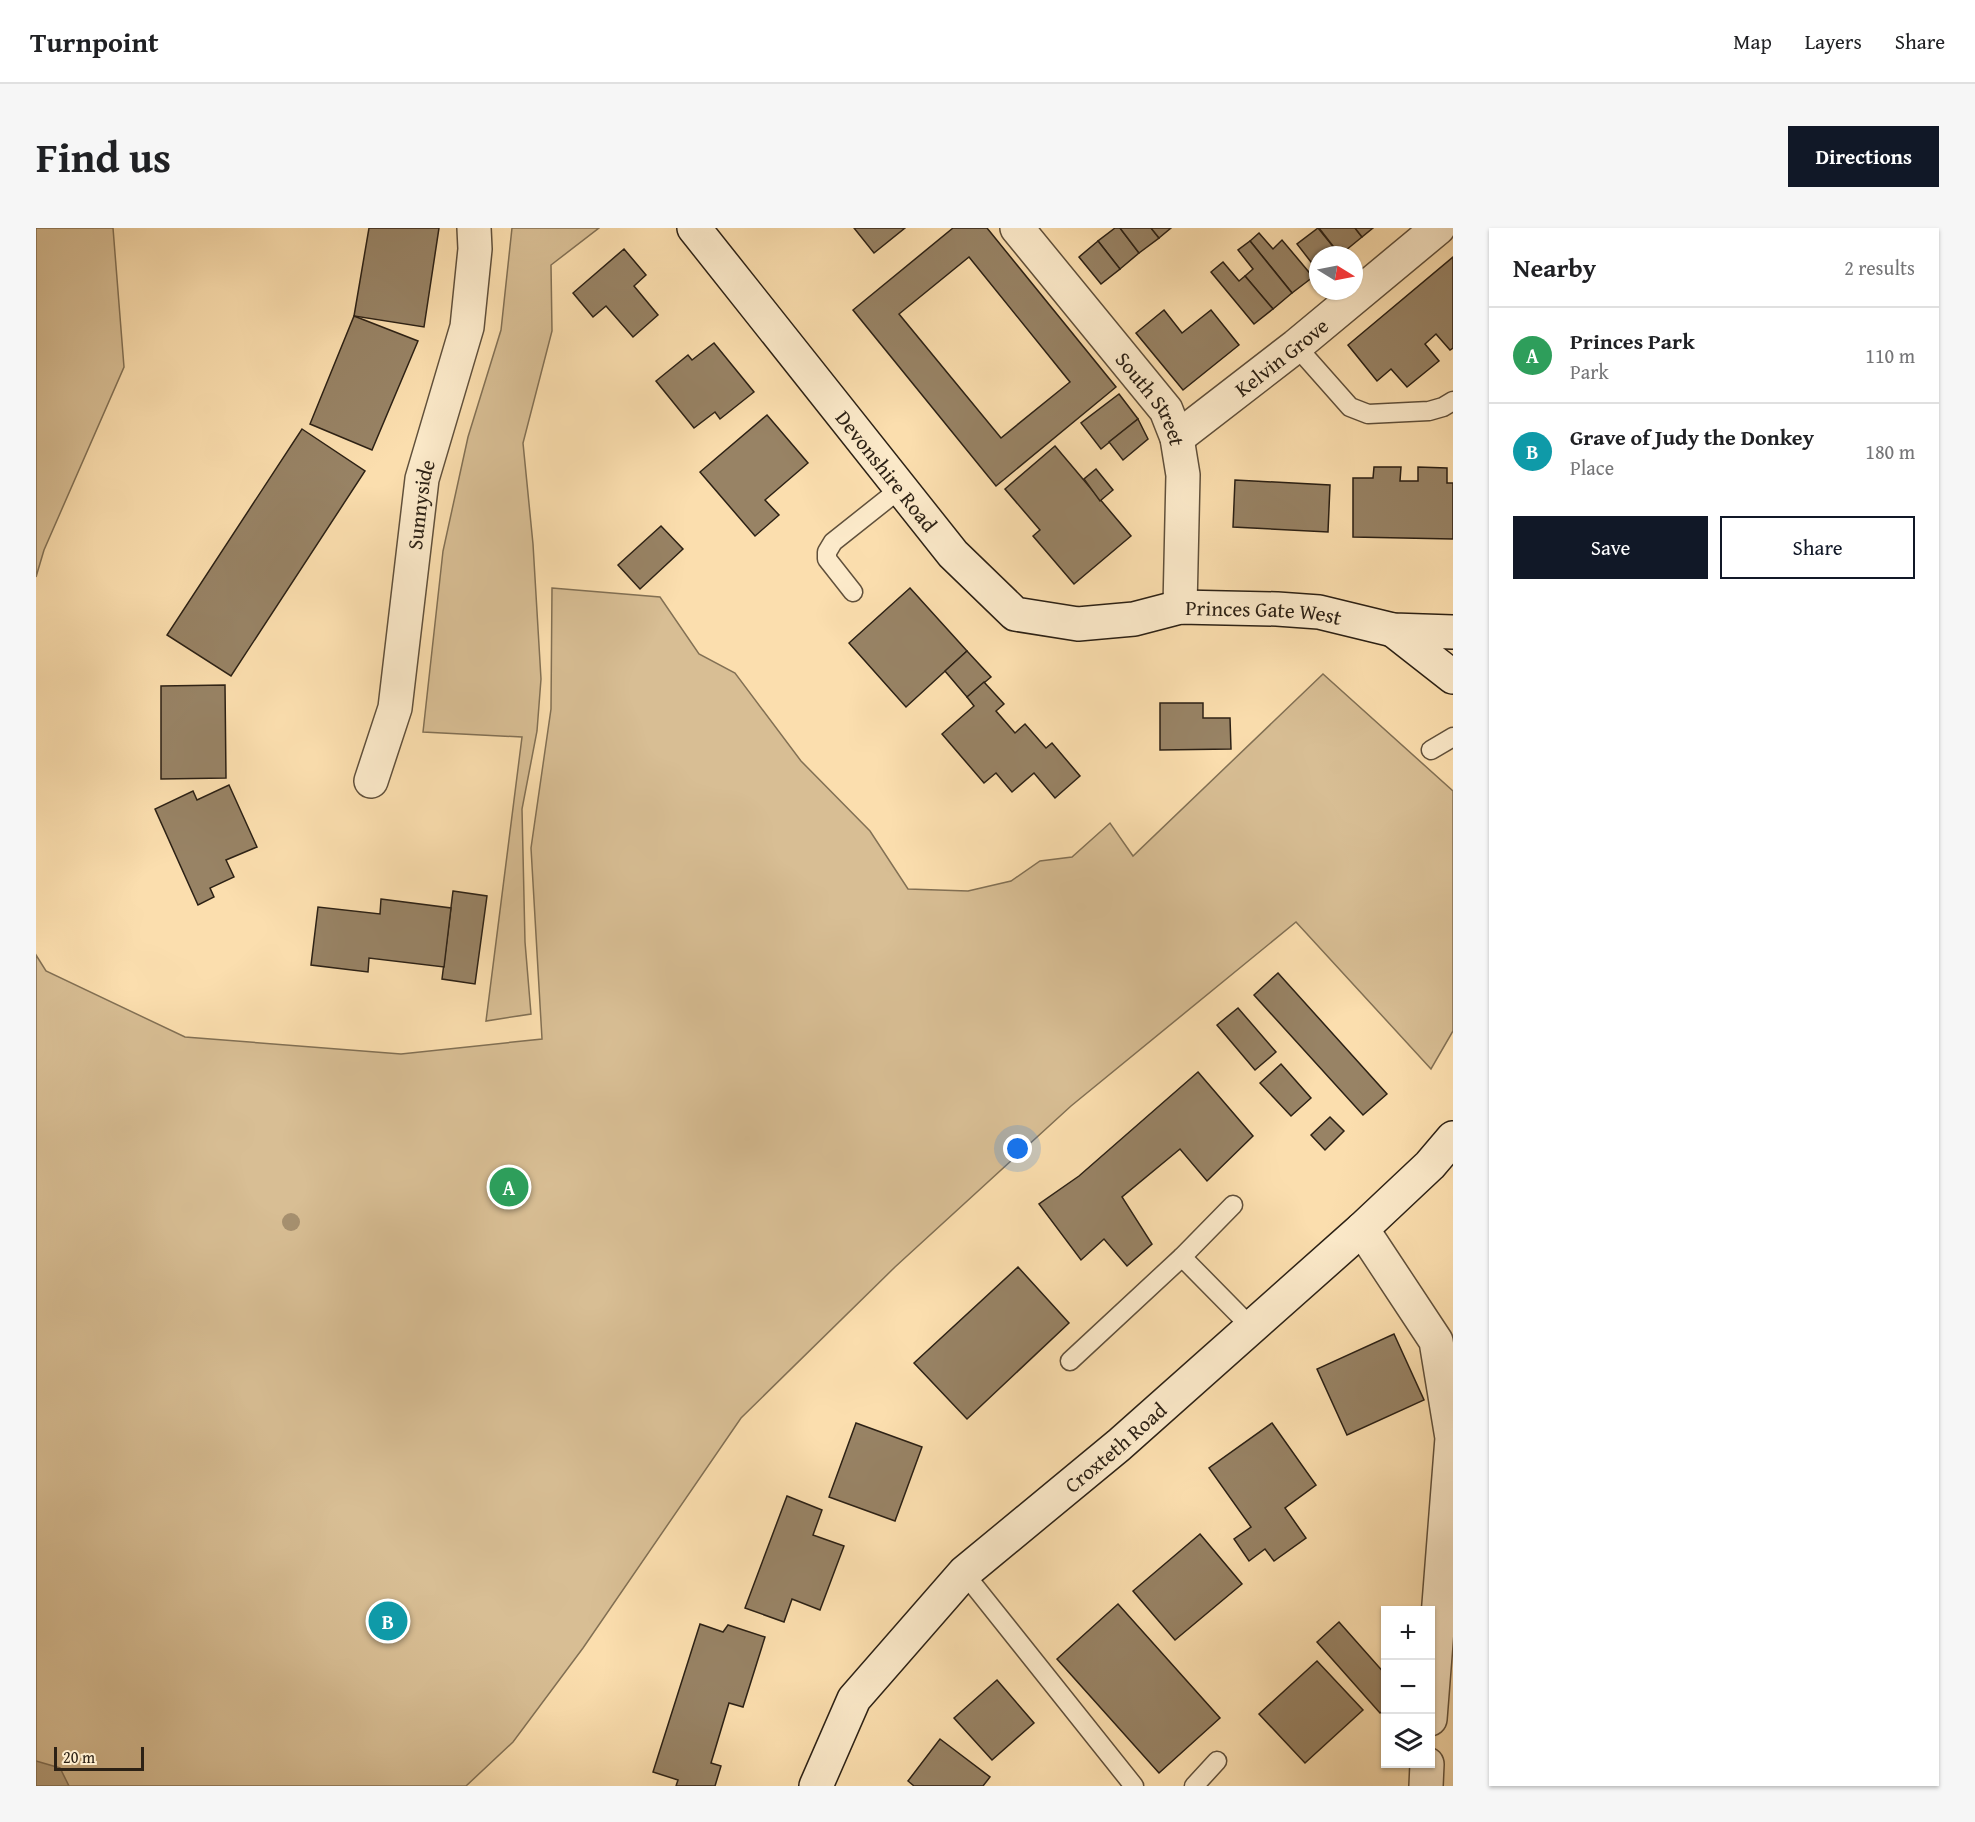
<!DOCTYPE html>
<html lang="en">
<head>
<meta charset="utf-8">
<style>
	:root { --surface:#fff; --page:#f6f6f6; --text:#202124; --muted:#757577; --line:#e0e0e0; --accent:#111827 }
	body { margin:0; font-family:"Gentium Book Plus",serif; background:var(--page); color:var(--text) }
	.controls { position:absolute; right:18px; bottom:18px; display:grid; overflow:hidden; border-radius:0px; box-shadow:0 2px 4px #0004 }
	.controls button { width:54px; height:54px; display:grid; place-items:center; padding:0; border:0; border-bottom:2px solid var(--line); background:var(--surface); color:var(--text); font:30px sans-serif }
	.compass { position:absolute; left:1273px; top:18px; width:54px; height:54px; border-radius:50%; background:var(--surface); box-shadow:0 2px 4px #0004; rotate:100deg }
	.scale { position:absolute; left:18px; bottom:15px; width:90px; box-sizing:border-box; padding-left:6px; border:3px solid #2c2115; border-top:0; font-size:16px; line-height:21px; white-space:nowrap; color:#2c2115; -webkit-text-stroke:4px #fceaca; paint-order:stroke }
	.you { position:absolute; left:982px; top:921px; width:21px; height:21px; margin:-15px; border:4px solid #fff; border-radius:50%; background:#1a73e8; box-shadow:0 0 0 9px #1a73e833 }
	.badge { display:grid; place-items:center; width:39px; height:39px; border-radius:50%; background:var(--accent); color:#fff; font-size:20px; font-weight:700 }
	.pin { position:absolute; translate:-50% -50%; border:3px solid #fff; box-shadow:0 2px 6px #0006 }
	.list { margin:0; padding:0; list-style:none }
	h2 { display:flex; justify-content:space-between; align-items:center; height:78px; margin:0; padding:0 24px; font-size:26px }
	h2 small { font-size:20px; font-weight:400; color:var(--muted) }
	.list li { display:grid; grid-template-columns:39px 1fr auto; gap:18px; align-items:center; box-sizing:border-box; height:96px; padding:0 24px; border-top:2px solid var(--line) }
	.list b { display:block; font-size:22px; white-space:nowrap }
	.list p { margin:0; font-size:20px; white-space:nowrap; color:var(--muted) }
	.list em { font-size:20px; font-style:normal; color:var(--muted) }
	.actions { display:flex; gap:12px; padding:18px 24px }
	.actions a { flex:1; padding:14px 0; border:2px solid var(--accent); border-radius:0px; text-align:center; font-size:21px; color:var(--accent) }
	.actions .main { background:var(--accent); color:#fff }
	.icon { flex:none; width:33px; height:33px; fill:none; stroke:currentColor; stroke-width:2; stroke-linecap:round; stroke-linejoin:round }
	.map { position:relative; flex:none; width:1417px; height:1558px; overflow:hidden; border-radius:0px }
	header { display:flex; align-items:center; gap:36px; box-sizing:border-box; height:84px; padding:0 30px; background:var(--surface); border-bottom:2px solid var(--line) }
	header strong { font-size:28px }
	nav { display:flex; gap:33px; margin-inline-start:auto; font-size:21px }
	.intro { display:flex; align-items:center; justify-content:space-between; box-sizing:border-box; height:144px; padding:0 36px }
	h1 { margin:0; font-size:42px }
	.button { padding:15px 27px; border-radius:0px; background:var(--accent); color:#fff; font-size:21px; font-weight:700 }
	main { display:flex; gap:36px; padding:0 36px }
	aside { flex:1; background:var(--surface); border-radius:0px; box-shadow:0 2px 4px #0004 }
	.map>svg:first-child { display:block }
</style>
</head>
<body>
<header>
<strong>Turnpoint</strong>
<nav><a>Map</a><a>Layers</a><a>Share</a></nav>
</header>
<div class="intro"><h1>Find us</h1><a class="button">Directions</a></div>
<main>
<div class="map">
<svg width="1417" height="1558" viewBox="0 0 1417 1558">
	<rect width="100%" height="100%" fill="#fbdeae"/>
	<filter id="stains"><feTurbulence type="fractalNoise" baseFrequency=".00333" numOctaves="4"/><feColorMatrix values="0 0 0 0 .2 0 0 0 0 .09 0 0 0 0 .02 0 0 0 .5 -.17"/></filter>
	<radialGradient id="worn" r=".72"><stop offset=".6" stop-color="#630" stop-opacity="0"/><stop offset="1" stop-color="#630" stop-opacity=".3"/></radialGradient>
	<g fill="#d8be94" stroke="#827054" stroke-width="1.5">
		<path d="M 0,0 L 77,0 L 88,139 L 8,322 L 0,349 Z"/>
		<path d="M 476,0 L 563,0 L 515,37 L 516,103 L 487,215 L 497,316 L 505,451 L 501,503 L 486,581 L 489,714 L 495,786 L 450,793 L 486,509 L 387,504 L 407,323 L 432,209 L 465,102 Z"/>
		<path d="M 516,360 L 624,369 L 663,426 L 699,445 L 765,533 L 834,603 L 872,661 L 932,663 L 975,653 L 1004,633 L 1036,629 L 1074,595 L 1097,628 L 1287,446 L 1417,563 L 1417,803 L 1395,841 L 1260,694 L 1035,878 L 859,1039 L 705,1190 L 547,1420 L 477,1514 L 430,1558 L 0,1558 L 0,727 L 10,743 L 149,809 L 365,826 L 506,811 L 495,620 L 515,481 Z"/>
	</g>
	<path fill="#b59e7a" stroke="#7e6c52" stroke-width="1.5" d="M 0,1533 L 24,1540 L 33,1558 L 0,1558 Z"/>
	<g fill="#988365" stroke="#2c2115" stroke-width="1.5" fill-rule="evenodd">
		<path d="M 333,0 L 403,0 L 388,99 L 318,88 Z"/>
		<path d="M 818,0 L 869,0 L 838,25 Z"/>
		<path d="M 917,0 L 951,0 L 1080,159 L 960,258 L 817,82 ZM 933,29 L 1034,154 L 965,210 L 863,86 Z"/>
		<path d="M 1079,0 L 1084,0 L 1103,25 L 1084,41 L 1062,13 Z"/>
		<path d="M 1084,0 L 1115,0 L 1123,10 L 1103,25 Z"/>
		<path d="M 1115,0 L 1135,0 L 1123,10 Z"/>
		<path d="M 1282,0 L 1304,27 L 1282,27 L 1282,43 L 1261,16 Z"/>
		<path d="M 1283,0 L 1319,0 L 1326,9 L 1304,27 Z"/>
		<path d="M 1319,0 L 1337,0 L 1326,9 Z"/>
		<path d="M 1223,5 L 1237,21 L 1246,12 L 1277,49 L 1256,65 L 1214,13 Z"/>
		<path d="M 1062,13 L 1084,41 L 1065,56 L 1043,29 Z"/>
		<path d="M 1214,13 L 1256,65 L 1237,81 L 1209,48 L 1217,41 L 1202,22 Z"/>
		<path d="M 588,21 L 610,47 L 598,58 L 622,87 L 597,109 L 570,78 L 557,89 L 537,65 Z"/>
		<path d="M 1417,29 L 1417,120 L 1414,122 L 1400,106 L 1389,116 L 1403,133 L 1371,159 L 1355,141 L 1341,153 L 1312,117 Z"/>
		<path d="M 1187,34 L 1203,53 L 1209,48 L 1237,81 L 1218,96 L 1175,44 Z"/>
		<path d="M 1128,82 L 1146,105 L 1175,82 L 1203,117 L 1147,162 L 1100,105 Z"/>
		<path d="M 318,88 L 382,113 L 336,222 L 274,196 Z"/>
		<path d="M 678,115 L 718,164 L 684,191 L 679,184 L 658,200 L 620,153 L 652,127 L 656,132 Z"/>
		<path d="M 1083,166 L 1102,191 L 1065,221 L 1045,195 Z"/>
		<path d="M 731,187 L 772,235 L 729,272 L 743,287 L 719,308 L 664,244 Z"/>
		<path d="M 1102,191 L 1112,211 L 1087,232 L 1073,214 Z"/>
		<path d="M 266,201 L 329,243 L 195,448 L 131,407 Z"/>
		<path d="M 1019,218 L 1095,308 L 1038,356 L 997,308 L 1004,302 L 969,261 Z"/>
		<path d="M 1338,239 L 1365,239 L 1364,253 L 1382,253 L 1382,239 L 1411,240 L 1411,255 L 1417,255 L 1417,311 L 1317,309 L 1317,250 L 1337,250 Z"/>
		<path d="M 1060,241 L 1077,262 L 1064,273 L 1048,251 Z"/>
		<path d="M 1199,252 L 1294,257 L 1292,304 L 1197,299 Z"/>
		<path d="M 625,298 L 647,321 L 604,361 L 582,337 Z"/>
		<path d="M 874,360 L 931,423 L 870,479 L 813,415 Z"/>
		<path d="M 931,423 L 955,449 L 931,469 L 909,443 Z"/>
		<path d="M 948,454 L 968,476 L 960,483 L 979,505 L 989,496 L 1010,520 L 1016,515 L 1044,548 L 1019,570 L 998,545 L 976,564 L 960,545 L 948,555 L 906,506 L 938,478 L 931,469 Z"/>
		<path d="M 189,457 L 190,550 L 125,551 L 125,458 Z"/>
		<path d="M 1124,475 L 1167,475 L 1167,490 L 1194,490 L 1195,521 L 1124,522 Z"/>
		<path d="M 193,557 L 221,619 L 190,632 L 198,649 L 174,660 L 178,669 L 162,677 L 119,581 L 157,563 L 161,572 Z"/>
		<path d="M 417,663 L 451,668 L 439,756 L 406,751 Z"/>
		<path d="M 345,671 L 415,680 L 408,739 L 333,730 L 332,744 L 275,737 L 282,679 L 344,686 Z"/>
		<path d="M 1242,745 L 1351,866 L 1327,887 L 1218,767 Z"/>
		<path d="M 1202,780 L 1240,824 L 1219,842 L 1181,797 Z"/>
		<path d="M 1245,836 L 1275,870 L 1255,888 L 1224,855 Z"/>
		<path d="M 1162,844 L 1217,908 L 1171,953 L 1144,921 L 1086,969 L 1116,1016 L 1091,1038 L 1068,1011 L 1045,1032 L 1003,976 L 1043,948 Z"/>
		<path d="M 1294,889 L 1308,903 L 1289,922 L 1275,907 Z"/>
		<path d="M 982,1039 L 1033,1095 L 931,1191 L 878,1135 Z"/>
		<path d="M 1358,1106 L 1388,1172 L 1311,1207 L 1281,1141 Z"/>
		<path d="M 820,1195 L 886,1219 L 859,1293 L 793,1269 Z"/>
		<path d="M 1236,1195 L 1280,1257 L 1249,1280 L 1270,1310 L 1238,1333 L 1229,1321 L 1213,1333 L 1198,1311 L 1215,1299 L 1173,1240 Z"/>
		<path d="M 751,1268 L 786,1282 L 777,1307 L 808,1318 L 784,1382 L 756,1371 L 748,1394 L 709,1380 Z"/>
		<path d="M 1164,1306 L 1206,1356 L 1139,1412 L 1097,1363 Z"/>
		<path d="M 1082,1376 L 1184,1490 L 1123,1545 L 1021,1431 Z"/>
		<path d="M 1303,1394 L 1350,1447 L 1350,1480 L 1344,1485 L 1281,1414 Z"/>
		<path d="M 664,1396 L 687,1404 L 692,1397 L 729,1409 L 707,1479 L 693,1475 L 675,1535 L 685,1538 L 679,1558 L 640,1558 L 642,1552 L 617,1544 Z"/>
		<path d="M 1281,1433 L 1327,1482 L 1269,1535 L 1223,1486 Z"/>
		<path d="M 961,1452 L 998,1495 L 956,1532 L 918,1490 Z"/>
		<path d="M 904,1511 L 954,1549 L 947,1558 L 878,1558 L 872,1553 Z"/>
	</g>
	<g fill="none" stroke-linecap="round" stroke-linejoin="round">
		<g stroke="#60503b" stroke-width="21">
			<g id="lane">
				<path d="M 1260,118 L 1314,179 L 1332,186 L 1393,183 L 1407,179 L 1417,173"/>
				<path d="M 817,364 L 791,331 L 791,324 L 797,314 L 865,260"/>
				<path d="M 1395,522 L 1417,509"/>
				<path d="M 1146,1029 L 1197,977"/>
				<path d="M 1034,1133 L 1146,1029 L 1215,1099"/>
				<path d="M 928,1345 L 1098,1558"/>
				<path d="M 1158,1558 L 1181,1533"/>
			</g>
		</g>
		<g stroke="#60503b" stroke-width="36">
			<g id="street">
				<path id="s1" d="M 981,0 L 1130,182 L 1141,210 L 1147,247 L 1144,379"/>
				<path id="s2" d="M 1141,210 L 1260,118 L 1402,0"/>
				<path id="s3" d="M 335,553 L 359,480 L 386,251 L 431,99 L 439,21 L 438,0"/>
				<path d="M 1326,1001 L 1400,1113 L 1416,1210 L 1394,1491"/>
				<path d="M 1390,1558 L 1391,1536"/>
			</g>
		</g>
		<g stroke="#2c2115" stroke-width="36">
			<g id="secondary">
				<path id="s4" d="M 658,0 L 917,326 L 979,386 L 1042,396 L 1098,391 L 1144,379 L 1241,381 L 1283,384 L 1357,402 L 1417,404"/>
				<path d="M 1357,402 L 1417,449"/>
				<path id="s5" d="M 780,1558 L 818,1471 L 928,1345 L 1083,1217 L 1326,1001 L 1394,937 L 1417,910"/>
			</g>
		</g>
		<use href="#lane" stroke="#fceaca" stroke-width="18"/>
		<use href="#street" stroke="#fceaca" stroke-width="33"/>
		<use href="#secondary" stroke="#fceaca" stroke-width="33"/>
	</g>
	<circle fill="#a6906f" cx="255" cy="994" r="9"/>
	<g text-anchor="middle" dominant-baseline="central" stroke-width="5" stroke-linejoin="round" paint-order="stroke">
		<g font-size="21" fill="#2c2115" stroke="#fceaca">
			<text stroke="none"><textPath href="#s2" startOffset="132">Kelvin Grove</textPath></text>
			<text stroke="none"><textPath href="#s1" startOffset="218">South Street</textPath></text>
			<text stroke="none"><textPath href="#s4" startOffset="310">Devonshire Road</textPath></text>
			<text stroke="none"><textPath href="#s3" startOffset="282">Sunnyside</textPath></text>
			<text stroke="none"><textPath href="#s4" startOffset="754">Princes Gate West</textPath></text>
			<text stroke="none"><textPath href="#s5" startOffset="459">Croxteth Road</textPath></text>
		</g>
	</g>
	<rect width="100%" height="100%" filter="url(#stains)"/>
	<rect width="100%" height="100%" fill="url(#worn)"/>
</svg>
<div class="controls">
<button>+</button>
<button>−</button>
<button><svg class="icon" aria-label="layers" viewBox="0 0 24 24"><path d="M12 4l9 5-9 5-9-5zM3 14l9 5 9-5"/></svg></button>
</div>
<svg class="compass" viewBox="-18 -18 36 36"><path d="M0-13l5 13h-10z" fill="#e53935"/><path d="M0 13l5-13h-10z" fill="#757577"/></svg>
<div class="scale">20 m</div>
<div class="you"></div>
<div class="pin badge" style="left:473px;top:959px;background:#2e9e5b">A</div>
<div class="pin badge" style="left:352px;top:1393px;background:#0f9aa8">B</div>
</div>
<aside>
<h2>Nearby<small>2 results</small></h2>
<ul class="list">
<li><span class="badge" style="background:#2e9e5b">A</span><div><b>Princes Park</b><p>Park</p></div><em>110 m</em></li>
<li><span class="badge" style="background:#0f9aa8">B</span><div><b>Grave of Judy the Donkey</b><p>Place</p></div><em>180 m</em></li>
</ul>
<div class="actions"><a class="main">Save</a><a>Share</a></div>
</aside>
</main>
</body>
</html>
